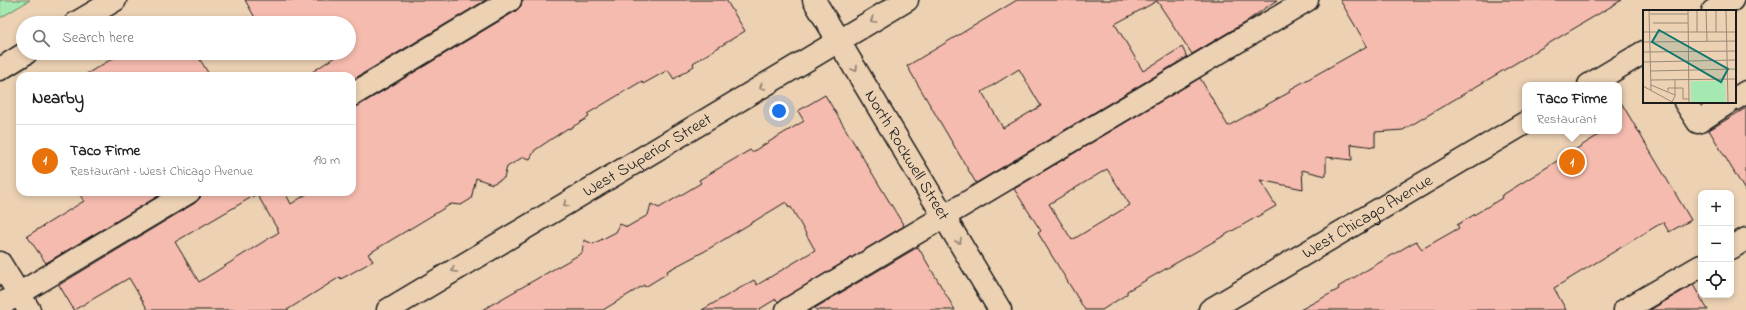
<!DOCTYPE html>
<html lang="en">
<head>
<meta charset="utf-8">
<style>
	:root { --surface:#fff; --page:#f6f6f6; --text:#222; --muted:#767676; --line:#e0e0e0; --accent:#c8321e }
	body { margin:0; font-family:"Indie Flower",sans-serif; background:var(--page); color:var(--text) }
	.controls { position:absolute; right:12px; bottom:12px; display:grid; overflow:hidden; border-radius:8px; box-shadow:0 2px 6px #0003 }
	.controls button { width:36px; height:36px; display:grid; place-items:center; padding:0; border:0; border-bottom:1px solid var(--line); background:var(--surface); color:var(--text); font:20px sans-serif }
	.you { position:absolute; left:779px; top:111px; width:14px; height:14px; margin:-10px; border:3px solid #fff; border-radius:50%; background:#1a73e8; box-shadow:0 0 0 6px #1a73e833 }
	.badge { display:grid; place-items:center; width:26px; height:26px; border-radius:50%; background:var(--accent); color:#fff; font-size:13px; font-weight:700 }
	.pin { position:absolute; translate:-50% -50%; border:2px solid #fff; box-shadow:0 1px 4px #0006 }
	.popup { position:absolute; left:1522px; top:82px; width:100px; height:52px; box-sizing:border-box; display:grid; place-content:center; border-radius:8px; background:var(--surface); filter:drop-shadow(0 1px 3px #0005); font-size:13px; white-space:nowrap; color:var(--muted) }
	.popup b { font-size:15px; color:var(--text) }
	.popup::after { content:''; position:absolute; left:50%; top:100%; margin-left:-8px; border:8px solid transparent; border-top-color:var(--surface) }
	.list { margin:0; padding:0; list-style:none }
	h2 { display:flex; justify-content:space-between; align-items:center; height:52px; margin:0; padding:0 16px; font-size:17px }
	h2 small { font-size:13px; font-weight:400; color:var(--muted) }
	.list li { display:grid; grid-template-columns:26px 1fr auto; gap:12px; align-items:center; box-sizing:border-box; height:72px; padding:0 16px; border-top:1px solid var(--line) }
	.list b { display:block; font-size:15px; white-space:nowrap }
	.list p { margin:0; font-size:13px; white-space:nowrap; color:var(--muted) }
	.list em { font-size:13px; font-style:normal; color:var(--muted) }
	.icon { flex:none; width:22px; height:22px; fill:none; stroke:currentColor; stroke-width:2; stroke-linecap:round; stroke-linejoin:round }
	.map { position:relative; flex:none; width:1746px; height:310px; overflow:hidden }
	.search { position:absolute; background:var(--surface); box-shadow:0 2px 6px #0003; left:16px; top:16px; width:340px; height:44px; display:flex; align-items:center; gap:10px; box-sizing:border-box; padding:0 14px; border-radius:22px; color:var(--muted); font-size:15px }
	.panel { position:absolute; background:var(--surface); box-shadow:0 2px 6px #0003; left:16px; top:72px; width:340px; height:124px; border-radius:12px }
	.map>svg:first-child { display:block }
</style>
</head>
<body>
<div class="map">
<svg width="1746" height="310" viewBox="0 0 1746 310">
	<rect width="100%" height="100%" fill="#ecd1b3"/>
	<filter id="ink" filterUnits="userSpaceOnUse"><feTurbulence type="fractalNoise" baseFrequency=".025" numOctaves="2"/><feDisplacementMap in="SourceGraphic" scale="8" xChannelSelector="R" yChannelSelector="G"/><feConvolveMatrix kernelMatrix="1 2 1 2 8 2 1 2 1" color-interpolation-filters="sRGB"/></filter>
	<g filter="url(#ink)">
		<path fill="#a6e8b2" stroke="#618267" d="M 0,0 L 30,0 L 0,18 Z"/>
		<g fill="#f5bbae" stroke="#1c1c1c" fill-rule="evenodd">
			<path d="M 245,0 L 486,0 L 352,80 L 352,76 L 306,76 L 338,55 L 337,53 L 349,53 L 349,23 L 258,23 Z"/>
			<path d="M 522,0 L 726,0 L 745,31 L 693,63 L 694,66 L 674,79 L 668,70 L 643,84 L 642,81 L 587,114 L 589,117 L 569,129 L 568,128 L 535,150 L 530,159 L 523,157 L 507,167 L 504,178 L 492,184 L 476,178 L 471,199 L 461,205 L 451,204 L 368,254 L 373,261 L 341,279 L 340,277 L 287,310 L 148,310 L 129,278 L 74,310 L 59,285 L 195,203 L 200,198 L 201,192 L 285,192 L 291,204 L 310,192 L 352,192 L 352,107 L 358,106 L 516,11 L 521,6 ZM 257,194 L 279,232 L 199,282 L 175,242 Z"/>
			<path d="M 1017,0 L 1277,0 L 1244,23 L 1192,54 L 1157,1 L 1115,24 L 1143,71 L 1182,47 L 1187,57 L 976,183 L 907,66 ZM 1019,69 L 1041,106 L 1003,128 L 982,92 Z"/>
			<path d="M 1340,0 L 1622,0 L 1403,130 L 1375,132 L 1375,147 L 1351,144 L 1352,160 L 1326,157 L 1326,176 L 1302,170 L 1303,189 L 1260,180 L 1276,206 L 1127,291 L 1127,294 L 1102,310 L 1085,310 L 1038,233 L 1041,231 L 1014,189 L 1200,78 L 1228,126 L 1290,92 L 1289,90 L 1367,46 ZM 1107,169 L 1130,205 L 1072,240 L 1049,204 Z"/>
			<path d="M 122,53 L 196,53 L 210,76 L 83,76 Z"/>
			<path d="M 825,95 L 904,226 L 778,302 L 776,299 L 758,310 L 702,310 L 754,280 L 757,285 L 815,250 L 791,207 L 789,208 L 786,202 L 705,251 L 667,271 L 668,273 L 645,287 L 644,285 L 603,310 L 482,310 L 582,253 L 584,240 L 593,244 L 616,232 L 620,224 L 627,227 L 648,215 L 651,204 L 659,208 L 701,183 L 699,180 L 726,164 L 750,150 L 752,152 L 804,121 L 798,111 Z"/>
			<path d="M 1619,99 L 1691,220 L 1669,232 L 1663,222 L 1554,288 L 1566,310 L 1300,310 L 1339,289 L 1338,287 L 1416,241 L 1422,249 L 1459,228 L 1457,225 L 1502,198 L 1501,196 L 1605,131 L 1619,131 Z"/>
			<path d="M 1746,108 L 1746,192 L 1709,130 Z"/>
			<path d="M 78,192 L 165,192 L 46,263 L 27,236 L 84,201 Z"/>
			<path d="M 918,247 L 955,310 L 816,310 L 815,308 Z"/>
			<path d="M 1693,285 L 1708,310 L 1650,310 Z"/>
		</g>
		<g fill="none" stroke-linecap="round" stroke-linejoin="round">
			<g stroke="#1c1c1c" stroke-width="25">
				<g id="minor">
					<path id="s1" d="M 814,0 L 1000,310"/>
					<path d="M 76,23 L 115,0"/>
					<path d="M 0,69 L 26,53"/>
					<path d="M 352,95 L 510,0"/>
					<path d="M 1735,99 L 1746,92"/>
					<path d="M 1685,102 L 1698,122 L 1729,102"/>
					<path d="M 1731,248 L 1746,239"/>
					<path d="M 0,263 L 29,310"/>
					<path d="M 0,305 L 189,192"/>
					<path id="s2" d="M 388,310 L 907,0"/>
					<path d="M 787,310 L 1307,0"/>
					<path d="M 1625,310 L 1701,266"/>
				</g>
			</g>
			<g stroke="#1c1c1c" stroke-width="25">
				<g id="major">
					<path d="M 1713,11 L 1732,0"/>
					<path d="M 1589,85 L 1644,52"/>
					<path id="s3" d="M 1210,310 L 1525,123"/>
				</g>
			</g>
			<use href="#minor" stroke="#ecd1b3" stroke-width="22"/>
			<use href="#major" stroke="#ecd1b3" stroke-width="22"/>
		</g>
		<defs><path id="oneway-chevron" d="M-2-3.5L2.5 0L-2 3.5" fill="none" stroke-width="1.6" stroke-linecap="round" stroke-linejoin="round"/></defs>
		<g stroke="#8e806f">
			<use href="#oneway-chevron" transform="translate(873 20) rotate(149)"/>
			<use href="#oneway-chevron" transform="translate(855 69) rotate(59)"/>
			<use href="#oneway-chevron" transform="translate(762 87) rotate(149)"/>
			<use href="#oneway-chevron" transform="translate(566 204) rotate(149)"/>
			<use href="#oneway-chevron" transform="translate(959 241) rotate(59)"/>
			<use href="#oneway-chevron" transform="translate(454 270) rotate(149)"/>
		</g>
	</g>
	<g text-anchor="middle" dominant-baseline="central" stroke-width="3" stroke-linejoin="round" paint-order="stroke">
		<g font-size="17" fill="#1c1c1c" stroke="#ecd1b3">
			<text stroke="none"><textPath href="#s2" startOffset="302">West Superior Street</textPath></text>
			<text stroke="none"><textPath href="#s1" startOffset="181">North Rockwell Street</textPath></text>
			<text stroke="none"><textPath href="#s3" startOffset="183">West Chicago Avenue</textPath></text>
		</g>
	</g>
	<g transform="translate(1643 10)">
		<rect width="93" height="93" fill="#ecd1b3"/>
		<path d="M 48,71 L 82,71 L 83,93 L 48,93 Z" fill="#a6e8b2"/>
		<path fill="none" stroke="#998977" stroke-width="1" d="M 6,0 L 8,80M 45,0 L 46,93M 54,0 L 54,22M 63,0 L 64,31M 73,0 L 73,22M 83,0 L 85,93M 7,4 L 45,4M 10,13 L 45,13M 0,22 L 93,22M 0,32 L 93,31M 0,42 L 93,41M 0,52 L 93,50M 8,61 L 93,59M 8,70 L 93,69M 8,75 L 32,85M 0,76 L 31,93M 25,81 L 25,78 L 40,78 L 40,89 L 46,89M 29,92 L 32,86 L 32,70"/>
		<path fill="#0f766e" fill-opacity="0.15" stroke="#0f766e" stroke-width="2" d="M 16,20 L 85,59 L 78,72 L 9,32 Z"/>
		<rect width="93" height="93" fill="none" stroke="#1c1c1c" stroke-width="2"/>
	</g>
</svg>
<div class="controls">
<button>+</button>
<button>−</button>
<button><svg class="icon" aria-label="locate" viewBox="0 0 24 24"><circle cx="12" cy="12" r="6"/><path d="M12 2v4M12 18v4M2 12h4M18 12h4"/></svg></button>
</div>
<div class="you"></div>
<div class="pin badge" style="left:1572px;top:162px;background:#e8710a">1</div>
<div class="popup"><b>Taco Firme</b>Restaurant</div>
<div class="search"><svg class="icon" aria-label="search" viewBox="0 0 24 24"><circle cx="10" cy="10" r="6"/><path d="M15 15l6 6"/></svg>Search here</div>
<section class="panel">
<h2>Nearby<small></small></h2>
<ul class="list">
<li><span class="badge" style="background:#e8710a">1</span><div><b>Taco Firme</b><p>Restaurant · West Chicago Avenue</p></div><em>190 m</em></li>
</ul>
</section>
</div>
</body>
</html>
